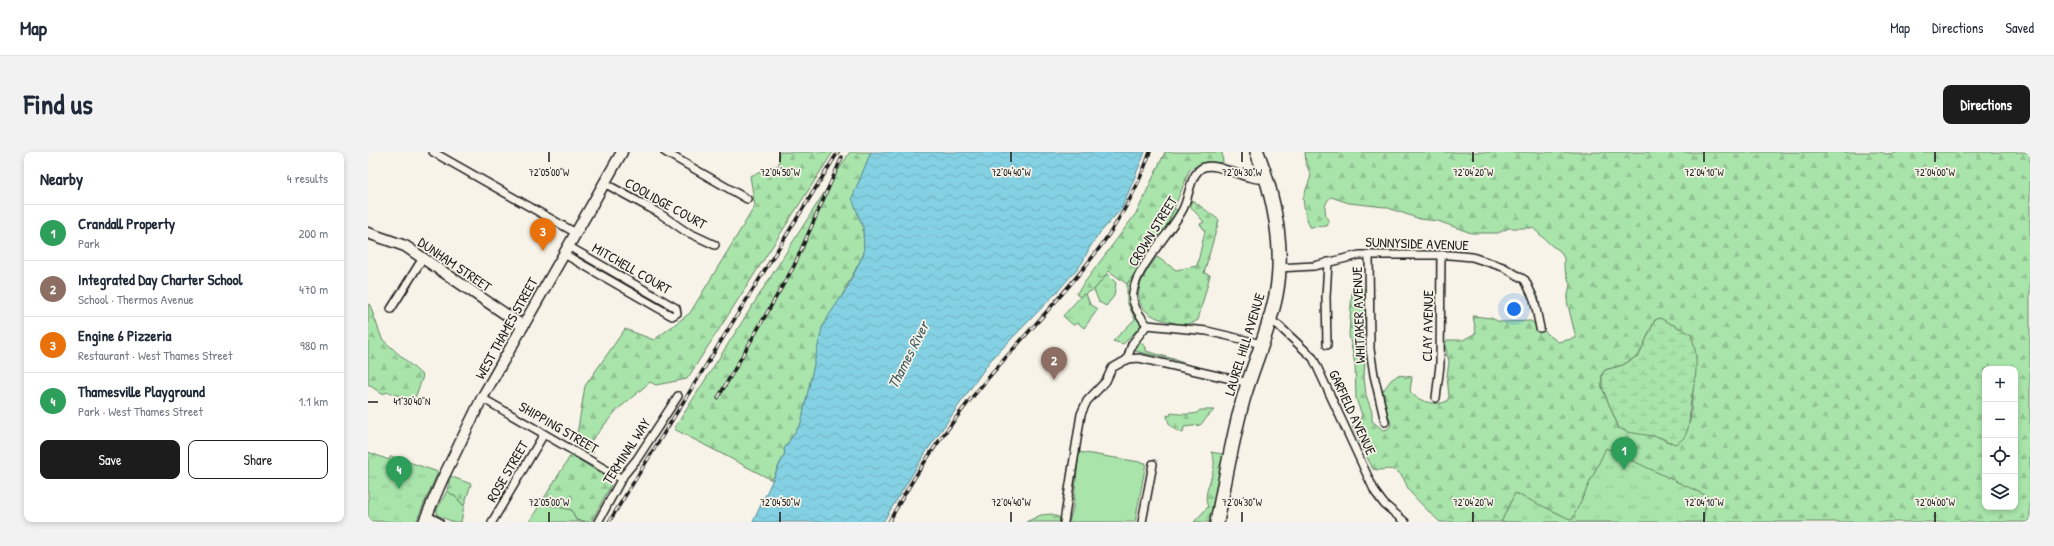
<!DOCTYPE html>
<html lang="en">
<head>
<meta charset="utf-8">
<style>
	:root { --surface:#fff; --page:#f2f2f3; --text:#1f2937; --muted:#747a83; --line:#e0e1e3; --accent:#1c1c1c }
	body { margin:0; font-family:"Patrick Hand",sans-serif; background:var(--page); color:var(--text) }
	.controls { position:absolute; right:12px; bottom:12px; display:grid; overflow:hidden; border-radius:8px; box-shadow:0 2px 6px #0003 }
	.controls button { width:36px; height:36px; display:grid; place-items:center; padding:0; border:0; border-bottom:1px solid var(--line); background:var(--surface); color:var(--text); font:20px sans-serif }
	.you { position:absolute; left:1146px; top:157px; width:14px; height:14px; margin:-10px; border:3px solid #fff; border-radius:50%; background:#1a73e8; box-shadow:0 0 0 6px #1a73e833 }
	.badge { display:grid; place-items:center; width:26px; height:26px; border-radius:50%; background:var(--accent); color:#fff; font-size:13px; font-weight:700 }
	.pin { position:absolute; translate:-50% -33px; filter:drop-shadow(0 1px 2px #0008) }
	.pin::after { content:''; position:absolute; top:21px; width:14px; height:12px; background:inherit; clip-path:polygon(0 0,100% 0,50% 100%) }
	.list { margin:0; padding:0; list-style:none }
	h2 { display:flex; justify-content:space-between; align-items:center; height:52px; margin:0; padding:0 16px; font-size:17px }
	h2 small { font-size:13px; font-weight:400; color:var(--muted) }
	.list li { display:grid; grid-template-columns:26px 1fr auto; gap:12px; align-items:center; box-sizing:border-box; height:56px; padding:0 16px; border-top:1px solid var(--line) }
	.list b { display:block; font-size:15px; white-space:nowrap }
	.list p { margin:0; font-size:13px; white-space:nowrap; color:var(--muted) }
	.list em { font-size:13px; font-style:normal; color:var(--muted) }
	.actions { display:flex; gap:8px; padding:12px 16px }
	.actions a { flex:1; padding:9px 0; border:1px solid var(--accent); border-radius:8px; text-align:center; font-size:14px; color:var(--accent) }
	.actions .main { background:var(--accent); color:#fff }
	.icon { flex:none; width:22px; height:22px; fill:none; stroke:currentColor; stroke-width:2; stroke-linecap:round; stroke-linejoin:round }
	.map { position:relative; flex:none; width:1662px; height:370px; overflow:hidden; border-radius:8px }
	header { display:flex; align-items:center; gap:24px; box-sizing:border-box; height:56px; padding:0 20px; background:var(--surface); border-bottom:1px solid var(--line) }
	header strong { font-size:19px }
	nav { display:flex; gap:22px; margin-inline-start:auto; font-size:14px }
	.intro { display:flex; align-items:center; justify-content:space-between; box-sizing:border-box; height:96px; padding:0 24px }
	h1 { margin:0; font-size:28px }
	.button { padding:10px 18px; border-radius:8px; background:var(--accent); color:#fff; font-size:14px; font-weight:700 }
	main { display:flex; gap:24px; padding:0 24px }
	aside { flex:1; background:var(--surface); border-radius:8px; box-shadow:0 2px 6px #0003 }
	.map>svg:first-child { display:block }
</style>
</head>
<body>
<header>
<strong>Map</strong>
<nav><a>Map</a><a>Directions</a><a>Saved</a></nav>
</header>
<div class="intro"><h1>Find us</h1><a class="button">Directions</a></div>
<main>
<aside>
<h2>Nearby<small>4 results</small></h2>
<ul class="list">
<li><span class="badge" style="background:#2e9e5b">1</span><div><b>Crandall Property</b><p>Park</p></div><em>200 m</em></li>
<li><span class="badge" style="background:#8d6e63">2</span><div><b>Integrated Day Charter School</b><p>School · Thermos Avenue</p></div><em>470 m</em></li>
<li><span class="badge" style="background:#e8710a">3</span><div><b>Engine 6 Pizzeria</b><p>Restaurant · West Thames Street</p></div><em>980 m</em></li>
<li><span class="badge" style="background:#2e9e5b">4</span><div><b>Thamesville Playground</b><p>Park · West Thames Street</p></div><em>1.1 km</em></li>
</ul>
<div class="actions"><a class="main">Save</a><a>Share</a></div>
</aside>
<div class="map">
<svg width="1662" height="370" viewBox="0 0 1662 370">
	<defs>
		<pattern id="forest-firs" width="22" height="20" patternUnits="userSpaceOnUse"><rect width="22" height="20" fill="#a9e5ab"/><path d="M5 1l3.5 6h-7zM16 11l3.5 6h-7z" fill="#91c493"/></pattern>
		<pattern id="wetland-marsh" width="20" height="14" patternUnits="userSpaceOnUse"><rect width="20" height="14" fill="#a9e5ab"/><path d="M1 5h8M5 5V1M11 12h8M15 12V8" fill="none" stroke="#91c493"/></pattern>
		<pattern id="park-tufts" width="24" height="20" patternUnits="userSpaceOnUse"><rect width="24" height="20" fill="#a9e5ab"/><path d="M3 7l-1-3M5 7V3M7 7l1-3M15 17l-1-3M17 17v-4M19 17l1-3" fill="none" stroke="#91c493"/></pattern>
		<pattern id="water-waves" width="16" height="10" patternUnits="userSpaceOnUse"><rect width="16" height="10" fill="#84d1e3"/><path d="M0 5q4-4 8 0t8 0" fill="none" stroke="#71b3c2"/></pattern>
	</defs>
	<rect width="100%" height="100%" fill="#f7f3e8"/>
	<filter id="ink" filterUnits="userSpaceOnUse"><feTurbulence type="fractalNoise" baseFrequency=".025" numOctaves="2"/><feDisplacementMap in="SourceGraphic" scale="8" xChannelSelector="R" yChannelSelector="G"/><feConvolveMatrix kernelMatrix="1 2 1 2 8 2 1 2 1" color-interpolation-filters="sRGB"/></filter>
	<g filter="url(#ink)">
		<g fill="#a9e5ab" stroke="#628064">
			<path d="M 806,56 L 810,59 L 765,131 L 769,165 L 773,171 L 772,175 L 755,192 L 745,189 L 767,167 L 759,150 L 759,132 L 798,76 Z"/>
			<path d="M 772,190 L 778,195 L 778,199 L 816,210 L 767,199 Z"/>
			<path d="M 711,300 L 778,311 L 767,370 L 701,370 L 705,356 Z"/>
			<path d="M 79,339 L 88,345 L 96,354 L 93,370 L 85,370 L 69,363 L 69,357 Z"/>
			<path d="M 173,351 L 204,358 L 208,368 L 217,370 L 161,370 Z"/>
		</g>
		<g fill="url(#forest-firs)" stroke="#628064" fill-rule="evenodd">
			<path d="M 411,0 L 465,0 L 319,227 L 288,233 L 282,230 L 248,259 L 223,289 L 222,296 L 226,301 L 207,295 L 217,234 L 257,177 L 286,188 L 322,161 L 387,54 L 382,24 L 411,13 Z"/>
			<path d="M 482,0 L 503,0 L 485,44 L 495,76 L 496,101 L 452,186 L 433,271 L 416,297 L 417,301 L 404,328 L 306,277 Z"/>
			<path d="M 797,0 L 854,0 L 855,11 L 838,10 L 822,17 L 798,76 L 759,132 L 741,119 L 727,137 L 712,145 L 708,142 L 769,60 Z"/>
			<path d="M 937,0 L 1513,0 L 1518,2 L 1533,0 L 1662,0 L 1662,370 L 1072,370 C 1062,361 1052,351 1043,341 C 1038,335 1037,325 1030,320 C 1021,314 1014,320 1005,317 L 985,277 L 985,272 L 992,267 L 994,263 L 988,247 L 987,212 L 981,183 L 984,138 L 995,136 L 998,140 L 995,193 L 997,206 L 996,225 L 998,243 L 1004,260 L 1004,269 L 1015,278 L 1020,277 L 1023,273 C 1022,266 1019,262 1017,256 C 1016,250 1017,245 1015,239 L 1023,228 L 1030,223 L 1044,225 L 1042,239 C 1049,249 1068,255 1079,249 L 1081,245 L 1079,224 L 1081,210 L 1077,193 L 1079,188 L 1095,188 L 1108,181 L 1105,164 L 1123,166 L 1132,170 L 1163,169 L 1190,190 L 1208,186 L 1199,149 L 1202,132 L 1196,115 L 1196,106 L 1191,98 L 1184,94 L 1165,76 L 1141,76 L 1130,81 L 1103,81 L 1070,69 L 1052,67 L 1017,55 L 981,51 L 963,45 C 955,51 956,62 961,70 L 959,74 L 942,75 L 937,61 L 935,46 L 943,24 L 938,11 ZM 1287,168 L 1328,204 L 1322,270 L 1303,291 L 1291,285 L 1251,276 L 1234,235 L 1234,222 L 1237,218 L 1255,213 L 1271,203 ZM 1617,217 L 1647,217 L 1647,355 L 1617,355 Z"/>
			<path d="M 824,48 L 851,68 L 836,121 L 842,123 L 830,168 C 821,174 813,173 803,170 C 760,161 765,134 789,105 L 808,118 L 829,114 L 837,79 L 832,72 L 836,70 L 822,54 Z"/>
			<path d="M 0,152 L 2,153 L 14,187 L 55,224 L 46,249 L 20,240 L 14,242 L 0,232 Z"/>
			<path d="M 832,258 L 846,258 L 832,273 L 816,275 L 815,281 C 805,277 800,275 799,263 L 802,264 L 803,261 C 808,262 822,263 829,261 Z"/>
			<path d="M 843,300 L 859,303 L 846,370 L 826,370 L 840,355 C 832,337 854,317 843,300 Z"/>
			<path d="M 203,303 L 237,324 L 243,333 L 223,370 L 208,368 L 204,358 L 173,351 Z"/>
			<path d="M 82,324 L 103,332 L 96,354 L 88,345 L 79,339 Z"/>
			<path d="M 684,362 L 694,367 L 693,370 L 658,370 L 673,363 Z"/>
		</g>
		<path fill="url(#wetland-marsh)" stroke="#628064" d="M 1292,166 L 1323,182 C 1325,189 1328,198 1328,206 C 1329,220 1326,234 1323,248 C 1320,263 1325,285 1307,292 L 1291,285 L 1259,280 L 1251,276 L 1234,235 L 1234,222 L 1237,218 L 1255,213 L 1271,203 L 1287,168 Z"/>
		<g fill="url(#park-tufts)" stroke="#628064">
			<path d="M 739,122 L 748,131 L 746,144 L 738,154 L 731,150 L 726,138 Z"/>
			<path d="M 718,142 L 722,152 L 730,157 L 716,176 L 710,171 L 705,173 L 695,164 L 714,143 Z"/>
			<path d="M 1238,296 L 1339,344 L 1335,370 L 1133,370 L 1147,341 L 1204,368 Z"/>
			<path d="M 0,300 L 21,308 L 23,304 L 70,320 L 48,370 L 0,369 Z"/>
		</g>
		<path fill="url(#water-waves)" stroke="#5a8993" d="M 503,0 L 777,0 L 754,56 L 731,82 L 722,95 L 714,111 L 690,139 L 622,209 L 558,300 L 515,370 L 385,370 L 417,301 L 416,297 L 433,271 L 454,176 L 461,163 L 478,138 L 496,101 L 495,76 L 484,46 Z"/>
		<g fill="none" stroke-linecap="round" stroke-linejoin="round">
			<g stroke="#1c1c1c" stroke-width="10">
				<g id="street">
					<path d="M 65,0 L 208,81"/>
					<path d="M 297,0 L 379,47"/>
					<path d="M 236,31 L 291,61 L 317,79 L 347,93"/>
					<path d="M 196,102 L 304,164 L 309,161 L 308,156 L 200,94"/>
					<path d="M 1001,103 L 1002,197 L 1006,223 L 1017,270"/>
					<path d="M 910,116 L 946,114 L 991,103 L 1082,103 L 1104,105 L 1135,115 L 1157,128 L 1166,147 L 1172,176"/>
					<path d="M 23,157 L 55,106"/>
					<path d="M 901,168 L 910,173 L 945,206 L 1007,340 L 1016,352 L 1037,370"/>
					<path d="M 894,192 L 839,179 L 779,173 C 772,163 763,153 765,141 C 768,115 802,82 815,57 C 821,46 822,20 836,15 C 851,10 879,30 898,27"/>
					<path d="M 959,193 L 958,145 L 960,110"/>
					<path d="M 759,208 L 764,192 L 779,173"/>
					<path d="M 114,246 L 254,327"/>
					<path d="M 1068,246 L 1072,213 L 1073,103"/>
					<path d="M 58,363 L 71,370"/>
					<path d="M 124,370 L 176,282"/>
					<path d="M 230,370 L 255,324 L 269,307 L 310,244"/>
					<path d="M 696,370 L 713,262 L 719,249 L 738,229 L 744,216 L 760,207 L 771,206 L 881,231"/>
					<path d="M 774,370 L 785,312"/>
				</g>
			</g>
			<g stroke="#1c1c1c" stroke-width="13">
				<g id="secondary">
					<path d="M 0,81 L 37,94 L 155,174"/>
					<path d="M 56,370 L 74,328 L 114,246 L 254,0"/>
				</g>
			</g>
			<g stroke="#1c1c1c" stroke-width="16">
				<path id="highway" d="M 849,370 C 857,329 864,288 875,248 C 885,213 901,179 908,143 C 917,97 906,43 889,0"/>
			</g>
			<use href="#street" stroke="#f7f3e8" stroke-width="7"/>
			<use href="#secondary" stroke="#f7f3e8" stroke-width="10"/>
			<use href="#highway" stroke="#f7f3e8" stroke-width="13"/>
			<g stroke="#1c1c1c" stroke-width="3.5">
				<g id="rail">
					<path d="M 350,246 L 426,114 L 474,5"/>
					<path d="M 241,370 L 470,0"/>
					<path d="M 521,370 C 551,313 590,260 633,211 C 690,145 754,86 782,0"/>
				</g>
			</g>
			<use href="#rail" stroke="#f7f3e8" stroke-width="2" stroke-dasharray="6" stroke-linecap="butt"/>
		</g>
	</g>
	<path fill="none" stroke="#1c1c1c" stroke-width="1.5" d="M 181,0 L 181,10M 412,0 L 412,10M 643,0 L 643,10M 874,0 L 874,10M 1105,0 L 1105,10M 1336,0 L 1336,10M 1567,0 L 1567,10M 0,250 L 10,250M 181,360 L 181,370M 412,360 L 412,370M 643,360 L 643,370M 874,360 L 874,370M 1105,360 L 1105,370M 1336,360 L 1336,370M 1567,360 L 1567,370"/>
	<g text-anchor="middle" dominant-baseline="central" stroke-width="3.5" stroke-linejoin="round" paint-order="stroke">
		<g font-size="14" fill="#1c1c1c" stroke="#f7f3e8">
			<text transform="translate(298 51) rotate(29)">COOLIDGE COURT</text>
			<text transform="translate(784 79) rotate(-58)">CROWN STREET</text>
			<text transform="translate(1049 91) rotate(2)">SUNNYSIDE AVENUE</text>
			<text transform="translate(87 112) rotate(34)">DUNHAM STREET</text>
			<text transform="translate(264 116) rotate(30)">MITCHELL COURT</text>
			<text transform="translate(990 163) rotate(-92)">WHITAKER AVENUE</text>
			<text transform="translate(1059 174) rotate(-89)">CLAY AVENUE</text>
			<text transform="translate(138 176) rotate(-61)">WEST THAMES STREET</text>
			<text transform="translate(876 192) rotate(-73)">LAUREL HILL AVENUE</text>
			<text transform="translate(985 260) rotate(65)">GARFIELD AVENUE</text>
			<text transform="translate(191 275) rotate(30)">SHIPPING STREET</text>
			<text transform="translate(258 299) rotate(-57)">TERMINAL WAY</text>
			<text transform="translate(139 319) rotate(-60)">ROSE STREET</text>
		</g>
		<g font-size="15" font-style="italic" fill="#405b62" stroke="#f7f3e8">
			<text transform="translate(540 203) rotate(-63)">Thames River</text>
		</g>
	</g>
	<g font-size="10" text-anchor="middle" fill="#1c1c1c" stroke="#f7f3e8" stroke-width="3.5" stroke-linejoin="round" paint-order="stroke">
		<text x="181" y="24">72°05'00"W</text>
		<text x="412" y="24">72°04'50"W</text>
		<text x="643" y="24">72°04'40"W</text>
		<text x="874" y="24">72°04'30"W</text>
		<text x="1105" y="24">72°04'20"W</text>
		<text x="1336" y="24">72°04'10"W</text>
		<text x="1567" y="24">72°04'00"W</text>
		<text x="44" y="253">41°30'40"N</text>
		<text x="181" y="354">72°05'00"W</text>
		<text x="412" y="354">72°04'50"W</text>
		<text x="643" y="354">72°04'40"W</text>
		<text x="874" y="354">72°04'30"W</text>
		<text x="1105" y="354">72°04'20"W</text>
		<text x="1336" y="354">72°04'10"W</text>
		<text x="1567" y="354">72°04'00"W</text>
	</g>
</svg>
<div class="controls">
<button>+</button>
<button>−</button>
<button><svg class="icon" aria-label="locate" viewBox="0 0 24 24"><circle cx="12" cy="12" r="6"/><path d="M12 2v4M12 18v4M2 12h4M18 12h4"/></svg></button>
<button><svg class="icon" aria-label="layers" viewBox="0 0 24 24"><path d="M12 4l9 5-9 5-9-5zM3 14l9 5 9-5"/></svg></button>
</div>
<div class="you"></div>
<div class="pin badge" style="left:1256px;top:318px;background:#2e9e5b">1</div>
<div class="pin badge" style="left:686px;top:228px;background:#8d6e63">2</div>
<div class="pin badge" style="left:175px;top:99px;background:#e8710a">3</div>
<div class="pin badge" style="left:31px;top:337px;background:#2e9e5b">4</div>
</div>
</main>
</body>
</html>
